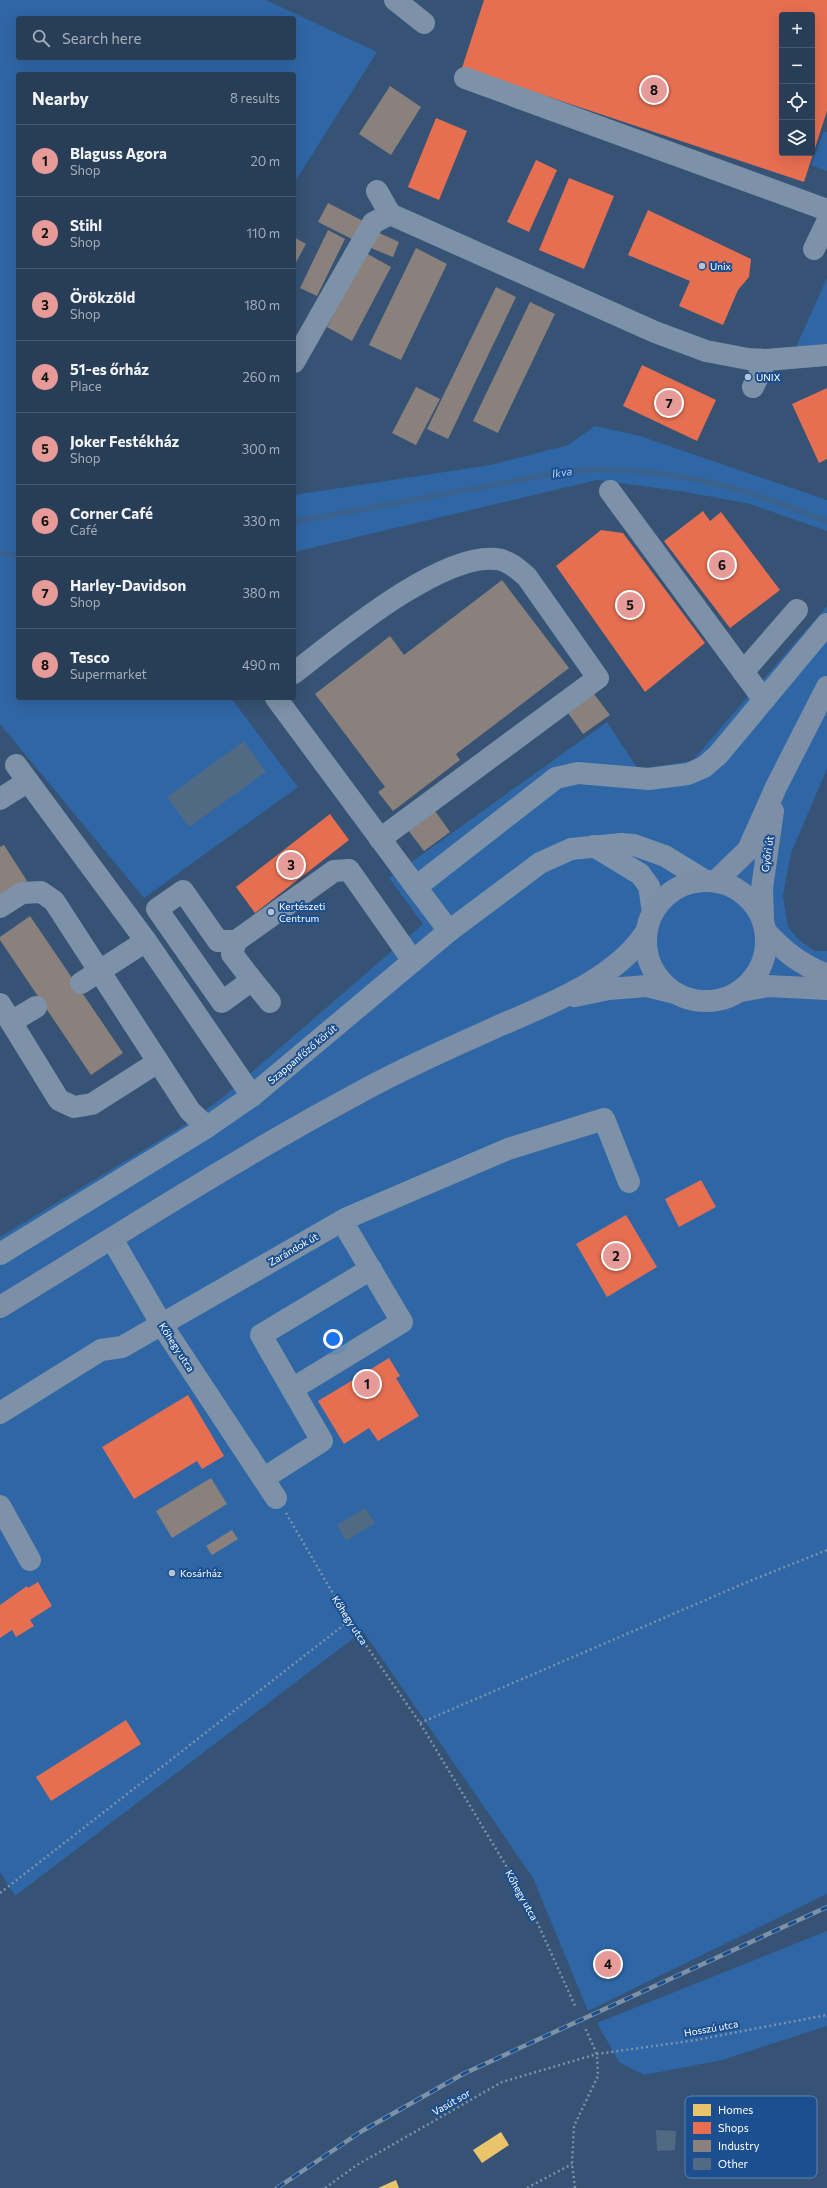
<!DOCTYPE html>
<html lang="en">
<head>
<meta charset="utf-8">
<style>
	:root { --surface:#283e57; --page:#344961; --text:#f1f3f6; --muted:#a5aeba; --line:#44576d; --accent:#e69b98 }
	body { margin:0; font-family:Commissioner,sans-serif; background:var(--page); color:var(--text) }
	.controls { position:absolute; right:12px; top:12px; display:grid; overflow:hidden; border-radius:4px; box-shadow:0 4px 16px #0002 }
	.controls button { width:36px; height:36px; display:grid; place-items:center; padding:0; border:0; border-bottom:1px solid var(--line); background:var(--surface); color:var(--text); font:20px sans-serif }
	.you { position:absolute; left:333px; top:1339px; width:14px; height:14px; margin:-10px; border:3px solid #fff; border-radius:50%; background:#1a73e8; box-shadow:0 0 0 6px #1a73e833 }
	.badge { display:grid; place-items:center; width:26px; height:26px; border-radius:50%; background:var(--accent); color:#111; font-size:13px; font-weight:700 }
	.pin { position:absolute; translate:-50% -50%; border:2px solid #fff; box-shadow:0 1px 4px #0006 }
	.list { margin:0; padding:0; list-style:none }
	h2 { display:flex; justify-content:space-between; align-items:center; height:52px; margin:0; padding:0 16px; font-size:17px }
	h2 small { font-size:13px; font-weight:400; color:var(--muted) }
	.list li { display:grid; grid-template-columns:26px 1fr auto; gap:12px; align-items:center; box-sizing:border-box; height:72px; padding:0 16px; border-top:1px solid var(--line) }
	.list b { display:block; font-size:15px; white-space:nowrap }
	.list p { margin:0; font-size:13px; white-space:nowrap; color:var(--muted) }
	.list em { font-size:13px; font-style:normal; color:var(--muted) }
	.icon { flex:none; width:22px; height:22px; fill:none; stroke:currentColor; stroke-width:2; stroke-linecap:round; stroke-linejoin:round }
	.map { position:relative; flex:none; width:827px; height:2188px; overflow:hidden }
	.search { position:absolute; background:var(--surface); box-shadow:0 4px 16px #0002; left:16px; top:16px; width:280px; height:44px; display:flex; align-items:center; gap:10px; box-sizing:border-box; padding:0 14px; border-radius:4px; color:var(--muted); font-size:15px }
	.panel { position:absolute; background:var(--surface); box-shadow:0 4px 16px #0002; left:16px; top:72px; width:280px; height:628px; border-radius:4px }
	.map>svg:first-child { display:block }
</style>
</head>
<body>
<div class="map">
<svg width="827" height="2188" viewBox="0 0 827 2188">
	<rect width="100%" height="100%" fill="#365274"/>
	<g fill="#2f66a5" fill-rule="evenodd">
		<path d="M 0,0 L 266,0 L 377,52 L 294,183 L 294,74 L 18,74 L 18,698 L 231,698 L 298,787 L 144,898 L 0,724 ZM 18,18 L 294,18 L 294,58 L 18,58 Z"/>
		<path d="M 824,131 L 827,132 L 827,171 L 811,165 Z"/>
		<path d="M 827,278 L 827,347 L 796,347 Z"/>
		<path d="M 595,426 L 640,436 L 827,500 L 827,531 L 750,504 L 686,492 L 597,480 L 294,552 L 294,495 L 490,465 L 568,445 Z"/>
		<path d="M 827,606 L 827,769 L 791,853 L 783,896 L 788,927 L 800,941 L 815,951 L 827,951 L 827,1894 L 588,2011 L 533,1878 L 363,1631 L 15,1896 L 0,1872 L 0,1237 L 186,1124 L 222,1098 L 423,924 L 389,878 L 607,722 L 638,769 L 692,761 Z"/>
		<path d="M 827,1931 L 827,2026 L 722,2060 L 644,2075 L 619,2062 L 597,2023 Z"/>
	</g>
	<g fill="#e9c46a">
		<path d="M 501,2132 L 509,2145 L 482,2163 L 473,2150 Z"/>
		<path d="M 396,2180 L 399,2188 L 378,2188 Z"/>
	</g>
	<g fill="#e76f51" fill-rule="evenodd">
		<path d="M 484,0 L 827,0 L 827,111 L 804,182 L 462,68 ZM 782,15 L 812,15 L 812,153 L 782,153 Z"/>
		<path d="M 436,118 L 467,131 L 439,200 L 408,187 Z"/>
		<path d="M 536,160 L 557,170 L 529,232 L 507,222 Z"/>
		<path d="M 569,178 L 614,196 L 584,269 L 539,250 Z"/>
		<path d="M 648,210 L 751,259 L 749,277 L 738,290 L 723,325 L 679,306 L 690,281 L 628,255 Z"/>
		<path d="M 642,365 L 716,400 L 697,441 L 623,406 Z"/>
		<path d="M 827,388 L 827,459 L 819,463 L 792,404 Z"/>
		<path d="M 703,511 L 710,521 L 721,512 L 780,590 L 730,628 L 664,541 Z"/>
		<path d="M 601,530 L 623,533 L 705,643 L 645,692 L 556,566 Z"/>
		<path d="M 330,814 L 349,840 L 255,913 L 236,887 Z"/>
		<path d="M 701,1180 L 716,1207 L 679,1227 L 665,1199 Z"/>
		<path d="M 626,1215 L 657,1267 L 607,1297 L 576,1244 Z"/>
		<path d="M 389,1358 L 400,1376 L 396,1378 L 419,1416 L 378,1441 L 369,1428 L 344,1444 L 318,1401 Z"/>
		<path d="M 188,1395 L 224,1456 L 202,1469 L 197,1461 L 134,1499 L 102,1447 Z"/>
		<path d="M 38,1582 L 52,1606 L 30,1620 L 34,1626 L 16,1637 L 12,1630 L 0,1638 L 0,1605 L 27,1586 L 28,1588 Z"/>
		<path d="M 126,1720 L 141,1744 L 51,1801 L 36,1777 Z"/>
	</g>
	<g fill="#8a817c">
		<path d="M 390,86 L 421,107 L 391,155 L 359,134 Z"/>
		<path d="M 328,203 L 367,223 L 358,242 L 318,222 Z"/>
		<path d="M 328,230 L 345,239 L 317,296 L 300,288 Z"/>
		<path d="M 377,232 L 399,242 L 393,257 L 371,248 Z"/>
		<path d="M 294,237 L 306,244 L 294,266 Z"/>
		<path d="M 416,248 L 447,264 L 401,360 L 369,345 Z"/>
		<path d="M 366,253 L 391,267 L 352,341 L 327,327 Z"/>
		<path d="M 496,287 L 516,297 L 448,439 L 427,429 Z"/>
		<path d="M 530,302 L 555,314 L 498,433 L 473,421 Z"/>
		<path d="M 416,387 L 440,399 L 416,445 L 392,433 Z"/>
		<path d="M 502,580 L 569,668 L 456,754 L 460,760 L 393,811 L 378,792 L 385,787 L 315,694 L 390,636 L 404,655 Z"/>
		<path d="M 594,694 L 610,715 L 583,734 L 568,713 Z"/>
		<path d="M 435,811 L 450,832 L 424,851 L 408,830 Z"/>
		<path d="M 4,845 L 27,881 L 0,898 L 0,847 Z"/>
		<path d="M 30,916 L 123,1053 L 91,1075 L 0,940 L 0,937 Z"/>
		<path d="M 211,1478 L 227,1504 L 172,1538 L 156,1511 Z"/>
		<path d="M 232,1530 L 238,1539 L 212,1555 L 206,1546 Z"/>
	</g>
	<g fill="none" stroke-linecap="round" stroke-linejoin="round">
		<g stroke="#3b618d" stroke-width="5.5">
			<path d="M 294,522 L 562,472 C 654,462 743,486 827,522"/>
			<path d="M 0,553 L 18,556"/>
		</g>
	</g>
	<g fill="#526984">
		<path d="M 244,741 L 266,772 L 189,827 L 167,797 Z"/>
		<path d="M 365,1508 L 375,1523 L 346,1541 L 337,1525 Z"/>
		<path d="M 613,1950 L 622,1970 L 603,1978 L 595,1959 Z"/>
		<path d="M 656,2130 L 676,2131 L 675,2150 L 657,2151 Z"/>
	</g>
	<g fill="none" stroke-linecap="round" stroke-linejoin="round">
		<g stroke="#7d92a8" stroke-width="2.5" stroke-dasharray="2 3" stroke-linecap="butt">
			<path d="M 286,1513 L 349,1621 L 420,1723 L 528,1902 L 576,2008"/>
			<path d="M 420,1723 L 745,1583 L 827,1550"/>
			<path d="M 0,1893 L 349,1621"/>
			<path d="M 325,2188 L 357,2165 L 502,2082 L 597,2054 L 696,2040 L 827,2015"/>
			<path d="M 527,2188 L 572,2164"/>
			<path d="M 575,2188 L 572,2164 L 574,2126 L 598,2076 L 597,2054 L 585,2028"/>
		</g>
		<g stroke="#7d92a8" stroke-width="22">
			<path d="M 395,0 L 424,23"/>
			<path d="M 465,78 L 827,210"/>
			<path d="M 377,191 L 390,214 L 655,332 L 706,351 L 748,359 L 766,360 L 827,355"/>
			<path d="M 814,249 L 827,222"/>
			<path d="M 294,362 L 373,223 L 390,214"/>
			<path d="M 753,387 L 766,360"/>
			<path d="M 610,491 L 764,700"/>
			<path d="M 743,672 L 797,610"/>
			<path d="M 294,673 C 338,639 440,553 496,559 C 508,560 518,569 527,577 L 598,678 L 380,839"/>
			<path d="M 276,698 L 416,887"/>
			<path d="M 16,765 L 146,941 L 252,1096"/>
			<path d="M 0,799 L 27,782"/>
			<path d="M 594,846 L 640,874 L 649,886 L 653,912"/>
			<path d="M 0,907 L 22,893 L 41,892 L 54,901 L 190,1111 L 207,1127"/>
			<path d="M 449,931 L 416,887 L 556,778 L 578,773 L 649,779 L 688,774 L 704,767 L 718,755 L 827,624"/>
			<path d="M 236,941 L 232,954 L 252,980 L 222,1002 L 157,909 L 183,891 L 218,941 L 236,941 L 334,871 L 349,870 L 413,961"/>
			<path d="M 252,980 L 270,1002"/>
			<path d="M 81,983 L 146,941"/>
			<path d="M 0,1004 L 59,1100 L 74,1107 L 92,1104 L 158,1062"/>
			<path d="M 11,1022 L 36,1007"/>
			<path d="M 112,1239 L 162,1325 L 276,1498"/>
			<path d="M 0,1254 L 207,1127 L 252,1096 L 449,931 L 540,863 L 571,849 L 621,844 L 634,845 L 665,856 L 704,880"/>
			<path d="M 292,1389 L 402,1322 L 342,1221"/>
			<path d="M 0,1413 L 101,1350 L 122,1347 L 347,1218 L 508,1149 L 604,1119 L 629,1182"/>
			<path d="M 264,1478 L 322,1441 L 261,1335 L 371,1269"/>
			<path d="M 0,1506 L 30,1560"/>
		</g>
		<g stroke="#7d8ea7" stroke-width="22">
			<circle cx="706" cy="941" r="60"/>
			<path d="M 716,881 L 748,850 L 776,787 L 827,687"/>
			<path d="M 763,918 L 762,888 L 773,811"/>
			<path d="M 766,932 C 786,953 800,964 827,975"/>
			<path d="M 741,991 L 768,986 L 827,989"/>
			<path d="M 575,996 L 609,989 L 647,986 L 675,993"/>
			<path d="M 0,1307 C 117,1236 232,1161 353,1096 C 398,1071 445,1050 492,1029 C 543,1006 615,981 646,932"/>
		</g>
		<g stroke="#7e92a7" stroke-width="4.5">
			<path id="rail" d="M 277,2188 L 362,2131 L 463,2074 L 827,1907"/>
		</g>
		<use href="#rail" stroke="#1b4f8f" stroke-width="3" stroke-dasharray="9" stroke-linecap="butt"/>
	</g>
	<g fill="#b9c2ce" stroke="#1b4f8f" stroke-width="1.5">
		<circle cx="702" cy="266" r="4"/>
		<circle cx="748" cy="377" r="4"/>
		<circle cx="271" cy="912" r="4"/>
		<circle cx="172" cy="1573" r="4"/>
	</g>
	<g text-anchor="middle" dominant-baseline="central" stroke-width="4" stroke-linejoin="round" paint-order="stroke">
		<g font-size="10" fill="#fff" stroke="#1b4f8f" text-anchor="start">
			<text x="710" y="266">Unix</text>
			<text x="756" y="377">UNIX</text>
			<text x="279" y="906">Kertészeti<tspan x="279" dy="12">Centrum</tspan></text>
			<text x="180" y="1573">Kosárház</text>
		</g>
		<g font-size="10" fill="#fff" stroke="#1b4f8f">
			<text transform="translate(767 854) rotate(-82)">Győri út</text>
			<text transform="translate(302 1054) rotate(-40)">Szappanfőző körút</text>
			<text transform="translate(293 1249) rotate(-30)">Zarándok út</text>
			<text transform="translate(177 1347) rotate(57)">Kőhegy utca</text>
			<text transform="translate(350 1620) rotate(57)">Kőhegy utca</text>
			<text transform="translate(522 1895) rotate(61)">Kőhegy utca</text>
			<text transform="translate(711 2028) rotate(-10)">Hosszú utca</text>
			<text transform="translate(451 2102) rotate(-30)">Vasút sor</text>
		</g>
		<g font-size="11" font-style="italic" fill="#b5d3f5" stroke="#1b4f8f">
			<text transform="translate(562 472) rotate(-8)">Ikva</text>
		</g>
	</g>
	<rect x="685" y="2096" width="132" height="82" rx="6" fill="#1b4f8f" stroke="#5f84b1" stroke-width="1"/>
	<rect x="693" y="2104" width="18" height="12" fill="#e9c46a"/>
	<rect x="693" y="2122" width="18" height="12" fill="#e76f51"/>
	<rect x="693" y="2140" width="18" height="12" fill="#8a817c"/>
	<rect x="693" y="2158" width="18" height="12" fill="#526984"/>
	<g font-size="11" fill="#fff">
		<text x="718" y="2114">Homes</text>
		<text x="718" y="2132">Shops</text>
		<text x="718" y="2150">Industry</text>
		<text x="718" y="2168">Other</text>
	</g>
</svg>
<div class="controls">
<button>+</button>
<button>−</button>
<button><svg class="icon" aria-label="locate" viewBox="0 0 24 24"><circle cx="12" cy="12" r="6"/><path d="M12 2v4M12 18v4M2 12h4M18 12h4"/></svg></button>
<button><svg class="icon" aria-label="layers" viewBox="0 0 24 24"><path d="M12 4l9 5-9 5-9-5zM3 14l9 5 9-5"/></svg></button>
</div>
<div class="you"></div>
<div class="pin badge" style="left:367px;top:1384px">1</div>
<div class="pin badge" style="left:616px;top:1256px">2</div>
<div class="pin badge" style="left:291px;top:865px">3</div>
<div class="pin badge" style="left:608px;top:1964px">4</div>
<div class="pin badge" style="left:630px;top:605px">5</div>
<div class="pin badge" style="left:722px;top:565px">6</div>
<div class="pin badge" style="left:669px;top:403px">7</div>
<div class="pin badge" style="left:654px;top:90px">8</div>
<div class="search"><svg class="icon" aria-label="search" viewBox="0 0 24 24"><circle cx="10" cy="10" r="6"/><path d="M15 15l6 6"/></svg>Search here</div>
<section class="panel">
<h2>Nearby<small>8 results</small></h2>
<ul class="list">
<li><span class="badge">1</span><div><b>Blaguss Agora</b><p>Shop</p></div><em>20 m</em></li>
<li><span class="badge">2</span><div><b>Stihl</b><p>Shop</p></div><em>110 m</em></li>
<li><span class="badge">3</span><div><b>Örökzöld</b><p>Shop</p></div><em>180 m</em></li>
<li><span class="badge">4</span><div><b>51-es őrház</b><p>Place</p></div><em>260 m</em></li>
<li><span class="badge">5</span><div><b>Joker Festékház</b><p>Shop</p></div><em>300 m</em></li>
<li><span class="badge">6</span><div><b>Corner Café</b><p>Café</p></div><em>330 m</em></li>
<li><span class="badge">7</span><div><b>Harley-Davidson</b><p>Shop</p></div><em>380 m</em></li>
<li><span class="badge">8</span><div><b>Tesco</b><p>Supermarket</p></div><em>490 m</em></li>
</ul>
</section>
</div>
</body>
</html>
